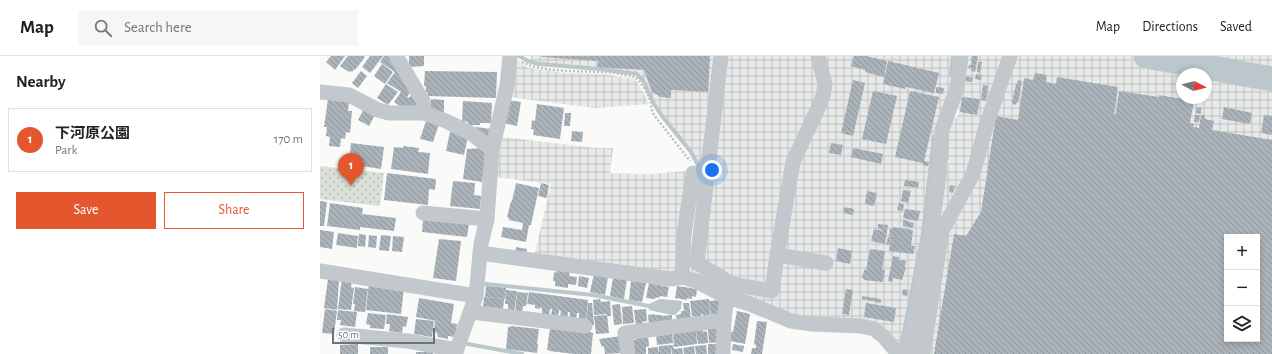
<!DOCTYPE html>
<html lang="en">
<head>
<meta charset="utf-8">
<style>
	:root { --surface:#fff; --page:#f6f6f6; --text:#222; --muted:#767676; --line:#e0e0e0; --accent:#e4572e }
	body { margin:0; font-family:"Alegreya Sans","Noto Sans JP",sans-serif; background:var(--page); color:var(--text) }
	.controls { position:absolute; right:12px; bottom:12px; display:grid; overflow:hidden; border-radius:0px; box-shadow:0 2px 6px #0003 }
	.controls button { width:36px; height:36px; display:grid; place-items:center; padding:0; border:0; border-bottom:1px solid var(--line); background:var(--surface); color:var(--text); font:20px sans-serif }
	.compass { position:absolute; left:856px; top:12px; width:36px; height:36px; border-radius:50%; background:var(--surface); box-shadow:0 2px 6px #0003; rotate:97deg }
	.scale { position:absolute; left:12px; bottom:10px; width:103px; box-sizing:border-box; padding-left:4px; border:2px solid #657683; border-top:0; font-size:11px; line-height:14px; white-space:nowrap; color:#657683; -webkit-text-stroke:3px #fff; paint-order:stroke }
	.you { position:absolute; left:392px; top:114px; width:14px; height:14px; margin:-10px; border:3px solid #fff; border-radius:50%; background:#1a73e8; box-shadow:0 0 0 6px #1a73e833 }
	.badge { display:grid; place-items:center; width:26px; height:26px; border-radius:50%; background:var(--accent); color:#fff; font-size:13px; font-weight:700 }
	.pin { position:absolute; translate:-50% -33px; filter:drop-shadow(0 1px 2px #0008) }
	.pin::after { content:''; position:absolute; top:21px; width:14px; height:12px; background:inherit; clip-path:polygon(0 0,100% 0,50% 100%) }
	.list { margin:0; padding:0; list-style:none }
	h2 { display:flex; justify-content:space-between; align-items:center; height:52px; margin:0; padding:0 16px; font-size:17px }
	h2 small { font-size:13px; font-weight:400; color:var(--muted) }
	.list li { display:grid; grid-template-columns:26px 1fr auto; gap:12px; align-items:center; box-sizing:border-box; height:64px; margin:0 8px 8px; padding:0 8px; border:1px solid var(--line); border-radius:0px }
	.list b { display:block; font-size:15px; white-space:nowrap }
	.list p { margin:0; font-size:13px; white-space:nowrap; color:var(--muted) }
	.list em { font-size:13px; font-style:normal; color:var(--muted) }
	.actions { display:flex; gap:8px; padding:12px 16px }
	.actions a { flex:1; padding:9px 0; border:1px solid var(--accent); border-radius:0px; text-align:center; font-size:14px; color:var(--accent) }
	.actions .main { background:var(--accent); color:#fff }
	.icon { flex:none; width:22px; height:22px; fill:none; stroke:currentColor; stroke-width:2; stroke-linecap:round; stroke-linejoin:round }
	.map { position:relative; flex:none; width:952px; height:298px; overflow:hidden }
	header { display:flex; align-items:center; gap:24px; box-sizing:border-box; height:56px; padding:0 20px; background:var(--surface); border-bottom:1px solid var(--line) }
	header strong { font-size:19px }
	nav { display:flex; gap:22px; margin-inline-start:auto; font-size:14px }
	.search { width:280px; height:36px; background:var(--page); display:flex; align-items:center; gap:10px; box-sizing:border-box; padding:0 14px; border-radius:0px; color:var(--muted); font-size:15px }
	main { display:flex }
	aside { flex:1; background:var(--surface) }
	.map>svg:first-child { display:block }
</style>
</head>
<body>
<header>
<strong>Map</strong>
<div class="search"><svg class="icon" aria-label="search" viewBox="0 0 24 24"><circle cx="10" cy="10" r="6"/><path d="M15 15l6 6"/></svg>Search here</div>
<nav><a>Map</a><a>Directions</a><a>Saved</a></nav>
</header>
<main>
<aside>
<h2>Nearby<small></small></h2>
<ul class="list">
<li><span class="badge">1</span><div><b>下河原公園</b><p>Park</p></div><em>170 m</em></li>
</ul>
<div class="actions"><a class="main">Save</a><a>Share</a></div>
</aside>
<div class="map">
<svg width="952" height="298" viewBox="0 0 952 298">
	<defs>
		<pattern id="industrial-grid" width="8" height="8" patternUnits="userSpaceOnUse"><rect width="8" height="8" fill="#e8e9e9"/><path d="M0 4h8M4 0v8" fill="none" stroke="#c0c1c2"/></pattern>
		<pattern id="park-dots" width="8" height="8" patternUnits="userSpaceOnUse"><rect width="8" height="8" fill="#dadfd7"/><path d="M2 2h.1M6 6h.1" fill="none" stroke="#b4b9b4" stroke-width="1.8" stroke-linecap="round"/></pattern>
		<pattern id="building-back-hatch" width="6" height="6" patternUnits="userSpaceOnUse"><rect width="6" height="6" fill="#aab3b9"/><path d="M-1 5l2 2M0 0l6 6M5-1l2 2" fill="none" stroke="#8e969c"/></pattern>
	</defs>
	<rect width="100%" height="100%" fill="#fafaf8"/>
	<g fill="url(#industrial-grid)" fill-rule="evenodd">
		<path d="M 210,0 L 634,0 L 632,30 L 617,73 L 605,177 L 584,291 L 572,284 L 457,254 L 373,217 L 371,215 L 370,206 L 380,112 L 371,94 L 343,60 L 321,21 L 318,17 L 299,14 L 219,7 L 210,5 Z"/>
		<path d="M 647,0 L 952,0 L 952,298 L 597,298 L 629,104 L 626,103 L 631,61 L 637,62 ZM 862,18 L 886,18 L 886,42 L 862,42 ZM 907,181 L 937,181 L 937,283 L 907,283 Z"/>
		<path d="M 195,2 L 206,11 L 216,13 L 246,17 L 283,18 L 315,23 L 323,36 L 329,48 L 275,52 L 189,41 Z"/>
		<path d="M 182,81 L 276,92 L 293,92 L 290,117 L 330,118 L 368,115 L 355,217 L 214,201 L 231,128 L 176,121 Z"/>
	</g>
	<path fill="url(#park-dots)" d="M 0,110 L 64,117 L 60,150 L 0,143 Z"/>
	<path fill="#bbc7cb" d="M 340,243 L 362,245 L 361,253 L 355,259 L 352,259 L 329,254 L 329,248 Z"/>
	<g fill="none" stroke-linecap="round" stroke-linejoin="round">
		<g stroke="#bbc7cb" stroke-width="4">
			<path d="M 199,0 L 208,5 L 219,8 L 280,13 L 317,18 L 324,26 L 334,48 L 342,60 L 371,96 L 379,111 L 379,118"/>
			<path d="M 631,19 L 633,0"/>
			<path d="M 166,228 L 273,239 L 329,250"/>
			<path d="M 148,288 L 202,298"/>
			<path d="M 581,292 L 603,178 L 614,81"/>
		</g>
		<path stroke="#bbc7cb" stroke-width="25" d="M 826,0 L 952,23"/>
	</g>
	<g fill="url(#building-back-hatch)" fill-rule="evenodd">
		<path d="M 11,0 L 25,0 L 15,14 L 6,6 Z"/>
		<path d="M 28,0 L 43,0 L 45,1 L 35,14 L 34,13 L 32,16 L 30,15 L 29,16 L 20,10 Z"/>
		<path d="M 50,0 L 63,0 L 50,17 L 42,11 Z"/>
		<path d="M 64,0 L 72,0 L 93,33 L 87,41 L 89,42 L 91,39 L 98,47 L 92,55 L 86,54 L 74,46 L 81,36 L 67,27 L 75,16 L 60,6 Z"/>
		<path d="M 89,0 L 104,0 L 104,10 L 89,11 Z"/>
		<path d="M 222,0 L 390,0 L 388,36 L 351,34 L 351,42 L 341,41 L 332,36 L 324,14 L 277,11 L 278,5 L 222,1 Z"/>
		<path d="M 534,0 L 546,0 L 567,5 L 564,21 L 545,16 L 545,14 L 531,10 Z"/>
		<path d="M 652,0 L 658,0 L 655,16 L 651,15 L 651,12 L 648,12 L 649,9 L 651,9 Z"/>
		<path d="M 568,5 L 619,17 L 614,37 L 586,31 L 585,33 L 563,28 Z"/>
		<path d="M 658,6 L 662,6 L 660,17 L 657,16 Z"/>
		<path d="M 62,8 L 73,16 L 65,28 L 54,20 Z"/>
		<path d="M 41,15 L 47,20 L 38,32 L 32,27 Z"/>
		<path d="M 105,15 L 177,16 L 176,42 L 107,40 L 108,36 L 106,36 L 106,30 L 104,30 Z"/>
		<path d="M 715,17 L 727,19 L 726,26 L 736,28 L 737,21 L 798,31 L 794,58 L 796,58 L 799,35 L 839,41 L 839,39 L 874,45 L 870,67 L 874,68 L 873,71 L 879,72 L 881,59 L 885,59 L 885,63 L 894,65 L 892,74 L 952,84 L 952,298 L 614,298 L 634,178 L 646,180 L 661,156 L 676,60 L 698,64 L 704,22 L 713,24 ZM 907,181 L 937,181 L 937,283 L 907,283 Z"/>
		<path d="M 656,18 L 662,19 L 661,24 L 655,23 Z"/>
		<path d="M 646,20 L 653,22 L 652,26 L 645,25 Z"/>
		<path d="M 533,24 L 545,27 L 533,80 L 521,77 Z"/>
		<path d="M 698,24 L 702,25 L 698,47 L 696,47 L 696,49 L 693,48 L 692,46 L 696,28 L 697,28 Z"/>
		<path d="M 66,28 L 78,36 L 68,49 L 57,42 Z"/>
		<path d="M 663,29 L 668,30 L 666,45 L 661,44 Z"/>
		<path d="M 616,31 L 624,32 L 623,38 L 616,37 Z"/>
		<path d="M 553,35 L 577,40 L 566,88 L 542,83 Z"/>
		<path d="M 590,35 L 619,41 L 604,105 L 609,106 L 608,110 L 603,109 L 603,107 L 575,101 Z"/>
		<path d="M 642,41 L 660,43 L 657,59 L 640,56 Z"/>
		<path d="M 8,43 L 29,46 L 28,55 L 32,55 L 30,77 L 26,76 L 25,83 L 21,82 L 20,91 L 9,90 L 10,81 L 6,80 L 7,71 L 4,71 Z"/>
		<path d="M 111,43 L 124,44 L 124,58 L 110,55 Z"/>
		<path d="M 188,44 L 201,46 L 197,70 L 184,67 Z"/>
		<path d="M 143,45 L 172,47 L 171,67 L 160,67 L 160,69 L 148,69 L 148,66 L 142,65 Z"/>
		<path d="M 217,48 L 244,52 L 240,83 L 213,79 L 214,74 L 211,73 L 212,64 L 215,65 Z"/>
		<path d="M 877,51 L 881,52 L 881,58 L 876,57 Z"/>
		<path d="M 904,51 L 932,57 L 930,68 L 902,63 Z"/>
		<path d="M 44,53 L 55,59 L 49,70 L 38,64 Z"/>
		<path d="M 245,57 L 251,57 L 250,70 L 244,70 Z"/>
		<path d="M 875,59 L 880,59 L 879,66 L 874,66 Z"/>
		<path d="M 944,59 L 952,60 L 952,79 L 941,77 Z"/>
		<path d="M 106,65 L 119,68 L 113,86 L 100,83 Z"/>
		<path d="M 156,71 L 171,73 L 168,88 L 155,77 Z"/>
		<path d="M 252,75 L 263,76 L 262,86 L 251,85 Z"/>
		<path d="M 130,76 L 148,80 L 144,99 L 126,95 Z"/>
		<path d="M 31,87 L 64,91 L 61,113 L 29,108 Z"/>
		<path d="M 511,87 L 523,89 L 521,99 L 509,97 Z"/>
		<path d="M 83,90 L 99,92 L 98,96 L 110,97 L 108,118 L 71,113 L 74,91 L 83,92 Z"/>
		<path d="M 162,92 L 166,97 L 162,126 L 143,123 L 147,93 Z"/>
		<path d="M 533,92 L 563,98 L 561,108 L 531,101 Z"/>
		<path d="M 67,117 L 116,123 L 115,134 L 109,133 L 108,149 L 64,144 Z"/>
		<path d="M 585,124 L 599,126 L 598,132 L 584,130 Z"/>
		<path d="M 133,125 L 155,127 L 154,139 L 161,140 L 160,153 L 130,150 Z"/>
		<path d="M 196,127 L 219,132 L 211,169 L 209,169 L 206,186 L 181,181 L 183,171 L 202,174 L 203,167 L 189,164 L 189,162 L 187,161 L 191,145 L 192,145 Z"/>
		<path d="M 221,127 L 229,129 L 227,142 L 218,140 Z"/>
		<path d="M 630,129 L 635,130 L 633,137 L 629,136 Z"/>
		<path d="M 583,134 L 591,135 L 588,147 L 581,145 Z"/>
		<path d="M 547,135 L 557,137 L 554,150 L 545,148 Z"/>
		<path d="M 0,145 L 7,146 L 4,170 L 0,170 Z"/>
		<path d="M 10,147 L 43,152 L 42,158 L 76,162 L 74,175 L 40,171 L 40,174 L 7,170 Z"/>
		<path d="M 579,147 L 584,148 L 583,155 L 577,154 Z"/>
		<path d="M 524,151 L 534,153 L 533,159 L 523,157 Z"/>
		<path d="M 585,153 L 600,155 L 598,165 L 583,162 Z"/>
		<path d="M 103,164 L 149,168 L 147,181 L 102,176 Z"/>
		<path d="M 583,164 L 594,167 L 593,172 L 583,170 Z"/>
		<path d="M 558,168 L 568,169 L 565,188 L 551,185 L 554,173 L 562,175 L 563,174 L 558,173 Z"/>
		<path d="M 573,171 L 593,174 L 591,190 L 595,190 L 593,198 L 569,195 L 571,180 L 569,180 L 570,172 L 573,173 Z"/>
		<path d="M 0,174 L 14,176 L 12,193 L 0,191 Z"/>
		<path d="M 18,177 L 38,180 L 37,192 L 16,189 Z"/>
		<path d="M 39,178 L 46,179 L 45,191 L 38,190 Z"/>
		<path d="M 49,179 L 57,180 L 56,192 L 48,191 Z"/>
		<path d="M 61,179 L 71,180 L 69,195 L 59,194 Z"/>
		<path d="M 73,180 L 84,181 L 82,196 L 72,195 Z"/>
		<path d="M 568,181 L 571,181 L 569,189 L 566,189 Z"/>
		<path d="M 119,183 L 141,185 L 136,225 L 113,222 Z"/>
		<path d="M 196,191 L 207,193 L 206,199 L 195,197 Z"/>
		<path d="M 518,192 L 532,195 L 530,208 L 516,205 Z"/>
		<path d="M 550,193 L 565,195 L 562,214 L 565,214 L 563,226 L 544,224 L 544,223 L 542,222 L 544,214 L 546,214 Z"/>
		<path d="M 573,200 L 579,201 L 579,204 L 586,205 L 585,211 L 586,212 L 582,224 L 573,222 L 572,226 L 568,225 Z"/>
		<path d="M 237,214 L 250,215 L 249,220 L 257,221 L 256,229 L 248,228 L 248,232 L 235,230 L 235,225 L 233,225 L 234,216 L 236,217 Z"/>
		<path d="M 274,218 L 288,221 L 285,239 L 270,236 Z"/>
		<path d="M 259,220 L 269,222 L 267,232 L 258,230 Z"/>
		<path d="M 293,221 L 307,223 L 304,243 L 290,240 Z"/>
		<path d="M 22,222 L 32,223 L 31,231 L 34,232 L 31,254 L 18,253 Z"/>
		<path d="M 8,223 L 19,224 L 17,254 L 4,252 Z"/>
		<path d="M 311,225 L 326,227 L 322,246 L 309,244 Z"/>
		<path d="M 49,227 L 84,232 L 81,258 L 46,254 Z"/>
		<path d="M 329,227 L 349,231 L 347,241 L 340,240 L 339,242 L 336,241 L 335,243 L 326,242 Z"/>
		<path d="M 166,230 L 186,232 L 185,243 L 165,241 Z"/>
		<path d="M 357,230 L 377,233 L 376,241 L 372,240 L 372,243 L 367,242 L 367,244 L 355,242 Z"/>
		<path d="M 35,231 L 48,233 L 45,256 L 34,255 L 35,248 L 33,248 Z"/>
		<path d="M 526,233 L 533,234 L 529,259 L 522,258 Z"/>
		<path d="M 583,233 L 588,234 L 587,240 L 582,239 Z"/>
		<path d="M 186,234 L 197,235 L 194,257 L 188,256 L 188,248 L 185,248 Z"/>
		<path d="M 197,236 L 208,237 L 206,250 L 203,250 L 202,257 L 195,256 Z"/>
		<path d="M 209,236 L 268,244 L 266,265 L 259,265 L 259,257 L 257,257 L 256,264 L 249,264 L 250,256 L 248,256 L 247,263 L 240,262 L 241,255 L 239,254 L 238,261 L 231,260 L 232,253 L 230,253 L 229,260 L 222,259 L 222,252 L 220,251 L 220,253 L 215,252 L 215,249 L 207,248 Z"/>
		<path d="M 542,240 L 561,243 L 561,247 L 542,243 Z"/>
		<path d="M 164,241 L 184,243 L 183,254 L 163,252 Z"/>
		<path d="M 99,242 L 134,248 L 131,267 L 137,268 L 135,281 L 128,280 L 128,283 L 118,281 L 117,277 L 114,276 L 115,265 L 127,267 L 96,261 Z"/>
		<path d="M 280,243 L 281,246 L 290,245 L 291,260 L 287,260 L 287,258 L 274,259 L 273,244 Z"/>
		<path d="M 389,243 L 390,260 L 384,261 L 383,258 L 381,258 L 382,261 L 374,262 L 374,260 L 372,260 L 370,245 Z"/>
		<path d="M 400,244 L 401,257 L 391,261 L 389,245 Z"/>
		<path d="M 268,247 L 272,247 L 274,269 L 266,269 Z"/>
		<path d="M 363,247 L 369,247 L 371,263 L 357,264 L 356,259 L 361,258 L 361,255 L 364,255 Z"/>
		<path d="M 546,247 L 576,252 L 574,266 L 544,261 Z"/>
		<path d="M 300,248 L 302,268 L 294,269 L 292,249 Z"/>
		<path d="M 312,250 L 314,267 L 303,268 L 302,251 Z"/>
		<path d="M 5,253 L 17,255 L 14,278 L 2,277 Z"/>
		<path d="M 326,253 L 327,265 L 322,266 L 323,269 L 316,270 L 314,254 Z"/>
		<path d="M 18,254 L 37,256 L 35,271 L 20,269 L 21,264 L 17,264 Z"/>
		<path d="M 417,255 L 430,258 L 425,288 L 410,285 L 411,276 L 413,276 Z"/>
		<path d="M 48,257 L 66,259 L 64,273 L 50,272 L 50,269 L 46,268 Z"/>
		<path d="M 67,258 L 88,261 L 86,271 L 83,270 L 82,277 L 69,275 L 70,268 L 66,268 Z"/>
		<path d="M 335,258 L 335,259 L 342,259 L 342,260 L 352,259 L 352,266 L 329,269 L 328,259 Z"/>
		<path d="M 287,259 L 289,277 L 276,278 L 274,260 Z"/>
		<path d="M 96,263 L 114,265 L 112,281 L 94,278 Z"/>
		<path d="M 437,265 L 447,266 L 442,298 L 431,298 L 432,292 L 436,292 L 436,289 L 434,288 Z"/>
		<path d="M 190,270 L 219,273 L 217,288 L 218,289 L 217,297 L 186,293 L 188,271 L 190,271 Z"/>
		<path d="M 230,272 L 271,276 L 271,277 L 273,277 L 271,298 L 254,298 L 229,295 L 229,294 L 227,294 Z"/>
		<path d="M 398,272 L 399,286 L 389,287 L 388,273 Z"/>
		<path d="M 376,274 L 377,288 L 354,291 L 353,277 Z"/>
		<path d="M 383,274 L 383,276 L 387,275 L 388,287 L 378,288 L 376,275 Z"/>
		<path d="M 352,276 L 353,287 L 337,289 L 336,278 Z"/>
		<path d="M 328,279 L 329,290 L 326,291 L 326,298 L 315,298 L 313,284 L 316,284 L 316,281 Z"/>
		<path d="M 301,280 L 301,289 L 297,289 L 302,289 L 302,297 L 285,298 L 284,290 L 282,291 L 279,283 Z"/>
		<path d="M 38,288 L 38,298 L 20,298 L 20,289 Z"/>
		<rect x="388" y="288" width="9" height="10"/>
		<path d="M 413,288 L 424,290 L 423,296 L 412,294 Z"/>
		<path d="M 353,289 L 354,293 L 362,292 L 363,298 L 352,298 L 351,291 L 351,298 L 339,298 L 339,290 Z"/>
		<path d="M 386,289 L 387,298 L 376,298 L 375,290 Z"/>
		<path d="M 374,290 L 375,298 L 364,298 L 363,292 Z"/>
		<rect x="50" y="291" width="18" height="7"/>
		<path d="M 338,291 L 339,298 L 328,298 L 328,292 Z"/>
		<rect x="96" y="296" width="17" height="2"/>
	</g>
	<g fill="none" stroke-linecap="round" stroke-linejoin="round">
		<path stroke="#bbbfc2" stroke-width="2.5" stroke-dasharray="2 2" stroke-linecap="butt" d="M 202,6 C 220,16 260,15 281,16 C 293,16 304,19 315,21 C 320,24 330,41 331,47 C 331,52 331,53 334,59 L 370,105"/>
		<g stroke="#c3c8cc" stroke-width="15">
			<path d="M 76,0 L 103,45 L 104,57"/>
			<path d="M 401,0 L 377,207 L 412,228 L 452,235 L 457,199"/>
			<path d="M 498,0 L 505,28 L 503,40 L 499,50 L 473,106 L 457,199 L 506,207"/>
			<path d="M 0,36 L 29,39 L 58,54 L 69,57 L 104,57 L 126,65 L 152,78 L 172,94"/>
			<path d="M 103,157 L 167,163"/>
			<path d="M 160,197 L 351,223 L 362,221 L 376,225 L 407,241 L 430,248 L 471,265 L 492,268 L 541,270 L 554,273 L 564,281 L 575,294 L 589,297"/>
			<path d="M 0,215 L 156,240"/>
			<path d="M 362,221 L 364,179 L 373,117"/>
			<path d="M 151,256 L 265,270"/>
			<path d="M 24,279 L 88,285 L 137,294"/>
			<path d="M 135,298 L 156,240 L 161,188 L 167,163 L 172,94 L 187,30 L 190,0"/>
			<path d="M 308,298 L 305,277 L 404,264"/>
			<path d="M 403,298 L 404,264 L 407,241"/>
			<path d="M 589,298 L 612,170 L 620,112 L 622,74 L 637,32 L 641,0"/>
			<path d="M 603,298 L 622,175 L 653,118 L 667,67 L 690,0"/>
		</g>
	</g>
</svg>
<div class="controls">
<button>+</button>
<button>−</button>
<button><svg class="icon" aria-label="layers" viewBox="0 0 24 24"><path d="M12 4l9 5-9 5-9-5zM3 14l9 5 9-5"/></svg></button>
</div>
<svg class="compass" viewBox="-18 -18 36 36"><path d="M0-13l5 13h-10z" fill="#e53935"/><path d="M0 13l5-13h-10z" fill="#767676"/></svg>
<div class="scale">50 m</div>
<div class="you"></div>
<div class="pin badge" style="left:31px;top:130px">1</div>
</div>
</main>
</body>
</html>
